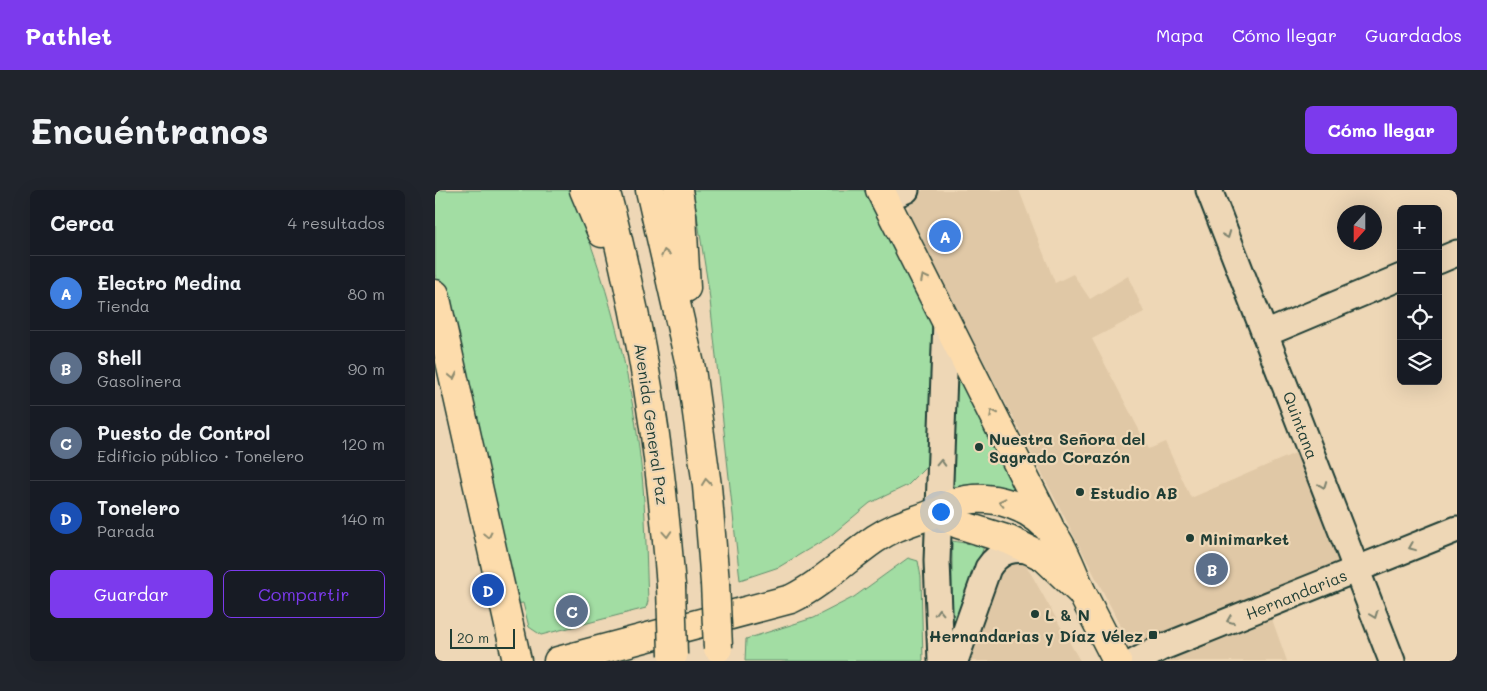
<!DOCTYPE html>
<html lang="es">
<head>
<meta charset="utf-8">
<style>
	:root { --surface:#171b24; --page:#20242c; --text:#f1f3f6; --muted:#9ea1a6; --line:#363941; --accent:#7c3aed }
	body { margin:0; font-family:Mali,sans-serif; background:var(--page); color:var(--text) }
	.controls { position:absolute; right:15px; top:15px; display:grid; overflow:hidden; border-radius:8px; box-shadow:0 5px 20px #0002 }
	.controls button { width:45px; height:45px; display:grid; place-items:center; padding:0; border:0; border-bottom:1px solid var(--line); background:var(--surface); color:var(--text); font:25px sans-serif }
	.compass { position:absolute; left:902px; top:15px; width:45px; height:45px; border-radius:50%; background:var(--surface); box-shadow:0 5px 20px #0002; rotate:201deg }
	.scale { position:absolute; left:15px; bottom:12px; width:65px; box-sizing:border-box; padding-left:5px; border:2px solid #1f3d34; border-top:0; font-size:14px; line-height:18px; white-space:nowrap; color:#1f3d34; -webkit-text-stroke:4px #eed7b6; paint-order:stroke }
	.you { position:absolute; left:505px; top:321px; width:18px; height:18px; margin:-12px; border:4px solid #fff; border-radius:50%; background:#1a73e8; box-shadow:0 0 0 8px #1a73e833 }
	.badge { display:grid; place-items:center; width:32px; height:32px; border-radius:50%; background:var(--accent); color:#fff; font-size:16px; font-weight:700 }
	.pin { position:absolute; translate:-50% -50%; border:2px solid #fff; box-shadow:0 1px 5px #0006 }
	.list { margin:0; padding:0; list-style:none }
	h2 { display:flex; justify-content:space-between; align-items:center; height:65px; margin:0; padding:0 20px; font-size:21px }
	h2 small { font-size:16px; font-weight:400; color:var(--muted) }
	.list li { display:grid; grid-template-columns:32px 1fr auto; gap:15px; align-items:center; box-sizing:border-box; height:75px; padding:0 20px; border-top:1px solid var(--line) }
	.list b { display:block; font-size:19px; white-space:nowrap }
	.list p { margin:0; font-size:16px; white-space:nowrap; color:var(--muted) }
	.list em { font-size:16px; font-style:normal; color:var(--muted) }
	.actions { display:flex; gap:10px; padding:15px 20px }
	.actions a { flex:1; padding:11px 0; border:1px solid var(--accent); border-radius:8px; text-align:center; font-size:18px; color:var(--accent) }
	.actions .main { background:var(--accent); color:#fff }
	.icon { flex:none; width:28px; height:28px; fill:none; stroke:currentColor; stroke-width:2; stroke-linecap:round; stroke-linejoin:round }
	.map { position:relative; flex:none; width:1022px; height:471px; overflow:hidden; border-radius:8px }
	header { display:flex; align-items:center; gap:30px; box-sizing:border-box; height:70px; padding:0 25px; background:var(--accent); color:#fff }
	header strong { font-size:24px }
	nav { display:flex; gap:28px; margin-inline-start:auto; font-size:18px }
	.intro { display:flex; align-items:center; justify-content:space-between; box-sizing:border-box; height:120px; padding:0 30px }
	h1 { margin:0; font-size:35px }
	.button { padding:12px 22px; border-radius:8px; background:var(--accent); color:#fff; font-size:18px; font-weight:700 }
	main { display:flex; gap:30px; padding:0 30px }
	aside { flex:1; background:var(--surface); border-radius:8px; box-shadow:0 5px 20px #0002 }
	.map>svg:first-child { display:block }
</style>
</head>
<body>
<header>
<strong>Pathlet</strong>
<nav><a>Mapa</a><a>Cómo llegar</a><a>Guardados</a></nav>
</header>
<div class="intro"><h1>Encuéntranos</h1><a class="button">Cómo llegar</a></div>
<main>
<aside>
<h2>Cerca<small>4 resultados</small></h2>
<ul class="list">
<li><span class="badge" style="background:#3f7fe0">A</span><div><b>Electro Medina</b><p>Tienda</p></div><em>80 m</em></li>
<li><span class="badge" style="background:#5c6f8a">B</span><div><b>Shell</b><p>Gasolinera</p></div><em>90 m</em></li>
<li><span class="badge" style="background:#5c6f8a">C</span><div><b>Puesto de Control</b><p>Edificio público · Tonelero</p></div><em>120 m</em></li>
<li><span class="badge" style="background:#1a4fb4">D</span><div><b>Tonelero</b><p>Parada</p></div><em>140 m</em></li>
</ul>
<div class="actions"><a class="main">Guardar</a><a>Compartir</a></div>
</aside>
<div class="map">
<svg width="1022" height="471" viewBox="0 0 1022 471">
	<rect width="100%" height="100%" fill="#eed7b6"/>
	<filter id="ink" filterUnits="userSpaceOnUse"><feTurbulence type="fractalNoise" baseFrequency=".02" numOctaves="2"/><feDisplacementMap in="SourceGraphic" scale="10" xChannelSelector="R" yChannelSelector="G"/><feConvolveMatrix kernelMatrix="1 2 1 2 8 2 1 2 1" color-interpolation-filters="sRGB"/></filter>
	<g filter="url(#ink)">
		<g fill="#e0c8a6">
			<path d="M 488,0 L 584,0 L 620,93 L 638,84 L 655,109 L 693,86 L 709,122 L 657,149 L 714,259 L 730,252 L 756,308 L 865,261 L 906,361 L 903,372 L 896,380 L 705,456 L 693,450 L 475,28 L 473,19 L 476,10 L 482,3 Z"/>
			<path d="M 583,371 L 591,375 L 645,471 L 531,471 L 566,375 Z"/>
			<path d="M 834,421 L 852,471 L 725,471 Z"/>
		</g>
		<g fill="#a2dda3" stroke="#608d6c">
			<path d="M 0,0 L 135,0 C 171,87 196,181 206,275 C 211,320 211,366 213,411 L 211,418 L 106,445 L 94,437 L 88,413 L 80,414 L 0,84 Z"/>
			<path d="M 258,0 L 429,0 L 497,131 L 497,271 L 473,295 L 435,313 L 394,347 L 344,377 L 305,390 L 274,101 Z"/>
			<path d="M 518,160 L 596,315 L 516,308 Z"/>
			<path d="M 517,351 L 549,356 L 517,451 Z"/>
			<path d="M 473,368 L 483,371 L 486,387 L 488,471 L 310,471 L 311,449 L 378,428 L 419,407 Z"/>
		</g>
		<g fill="none" stroke-linecap="round" stroke-linejoin="round">
			<g stroke="#1f3d34" stroke-width="29">
				<g id="minor">
					<path d="M 774,0 L 957,471"/>
					<path d="M 450,9 L 471,0"/>
					<path d="M 1003,71 L 1022,63"/>
					<path d="M 830,144 L 966,87"/>
					<path d="M 506,471 L 502,371 L 511,131"/>
					<path d="M 520,471 L 553,378 C 565,360 578,357 599,361"/>
					<path d="M 701,471 L 726,458 L 1022,339"/>
				</g>
			</g>
			<g stroke="#1f3d34" stroke-width="31">
				<g id="major">
					<path d="M 445,0 L 614,336"/>
					<path d="M 0,104 L 82,471"/>
					<path d="M 504,322 L 523,334 L 574,350 L 609,367 L 647,403 L 682,471"/>
					<path d="M 123,471 L 356,409 C 388,393 411,369 440,349 C 463,334 478,332 502,322 C 508,320 513,315 519,313 C 555,301 599,316 621,348 C 632,364 639,386 647,403"/>
				</g>
			</g>
			<g stroke="#1f3d34" stroke-width="31">
				<g id="highway">
					<path d="M 149,0 L 167,43"/>
					<path d="M 170,0 C 178,26 184,54 190,81 C 215,188 227,287 236,396"/>
					<path d="M 215,0 L 256,179 L 272,296 L 280,393"/>
					<path d="M 243,0 L 247,25 L 251,98"/>
				</g>
			</g>
			<use href="#minor" stroke="#eed7b6" stroke-width="25"/>
			<use href="#major" stroke="#fddcac" stroke-width="28"/>
			<use href="#highway" stroke="#fddcac" stroke-width="28"/>
			<g stroke="#1f3d34" stroke-width="31" stroke-linecap="butt">
				<g id="highway-bridge">
					<path d="M 280,393 L 283,458"/>
					<path d="M 236,396 L 238,465"/>
				</g>
			</g>
			<use href="#highway-bridge" stroke="#fddcac" stroke-width="28"/>
		</g>
		<defs><path id="oneway-chevron" d="M-2-3.5L2.5 0L-2 3.5" fill="none" stroke-width="1.6" stroke-linecap="round" stroke-linejoin="round" transform="scale(1.25)"/></defs>
		<g stroke="#7c826e">
			<use href="#oneway-chevron" transform="translate(792 45) rotate(69)"/>
			<use href="#oneway-chevron" transform="translate(506 273) rotate(-88)"/>
			<use href="#oneway-chevron" transform="translate(888 295) rotate(69)"/>
			<use href="#oneway-chevron" transform="translate(977 357) rotate(158)"/>
			<use href="#oneway-chevron" transform="translate(504 422) rotate(-92)"/>
			<use href="#oneway-chevron" transform="translate(939 425) rotate(69)"/>
			<use href="#oneway-chevron" transform="translate(795 430) rotate(158)"/>
		</g>
		<g stroke="#8e8c70">
			<use href="#oneway-chevron" transform="translate(230 63) rotate(-104)"/>
			<use href="#oneway-chevron" transform="translate(489 88) rotate(-117)"/>
			<use href="#oneway-chevron" transform="translate(18 186) rotate(78)"/>
			<use href="#oneway-chevron" transform="translate(558 223) rotate(-117)"/>
			<use href="#oneway-chevron" transform="translate(271 292) rotate(-97)"/>
			<use href="#oneway-chevron" transform="translate(567 312) rotate(-167)"/>
			<use href="#oneway-chevron" transform="translate(232 344) rotate(86)"/>
			<use href="#oneway-chevron" transform="translate(53 345) rotate(78)"/>
		</g>
	</g>
	<g fill="#1f3d34" stroke="#eed7b6" stroke-width="2">
		<circle cx="544" cy="257" r="5"/>
		<circle cx="645" cy="302" r="5"/>
		<circle cx="755" cy="348" r="5"/>
		<circle cx="600" cy="424" r="5"/>
		<rect x="713" y="440" width="10" height="10" rx="2.5"/>
	</g>
	<g text-anchor="middle" dominant-baseline="central" stroke-width="4.5" stroke-linejoin="round" paint-order="stroke">
		<g font-size="16" fill="#1f3d34" stroke="#eed7b6">
			<text transform="translate(217 234) rotate(82)">Avenida General Paz</text>
			<text transform="translate(866 235) rotate(69)">Quintana</text>
			<text transform="translate(861 404) rotate(-22)">Hernandarias</text>
		</g>
		<g font-size="16" font-weight="bold" fill="#1f3d34" stroke="#eed7b6" text-anchor="start">
			<text x="554" y="248">Nuestra Señora del<tspan x="554" dy="18">Sagrado Corazón</tspan></text>
			<text x="655" y="302">Estudio AB</text>
			<text x="765" y="348">Minimarket</text>
			<text x="610" y="424">L &amp; N</text>
			<text x="708" y="445" text-anchor="end">Hernandarias y Díaz Vélez</text>
		</g>
	</g>
</svg>
<div class="controls">
<button>+</button>
<button>−</button>
<button><svg class="icon" aria-label="locate" viewBox="0 0 24 24"><circle cx="12" cy="12" r="6"/><path d="M12 2v4M12 18v4M2 12h4M18 12h4"/></svg></button>
<button><svg class="icon" aria-label="layers" viewBox="0 0 24 24"><path d="M12 4l9 5-9 5-9-5zM3 14l9 5 9-5"/></svg></button>
</div>
<svg class="compass" viewBox="-18 -18 36 36"><path d="M0-13l5 13h-10z" fill="#e53935"/><path d="M0 13l5-13h-10z" fill="#9ea1a6"/></svg>
<div class="scale">20 m</div>
<div class="you"></div>
<div class="pin badge" style="left:510px;top:46px;background:#3f7fe0">A</div>
<div class="pin badge" style="left:777px;top:379px;background:#5c6f8a">B</div>
<div class="pin badge" style="left:137px;top:421px;background:#5c6f8a">C</div>
<div class="pin badge" style="left:53px;top:400px;background:#1a4fb4">D</div>
</div>
</main>
</body>
</html>
